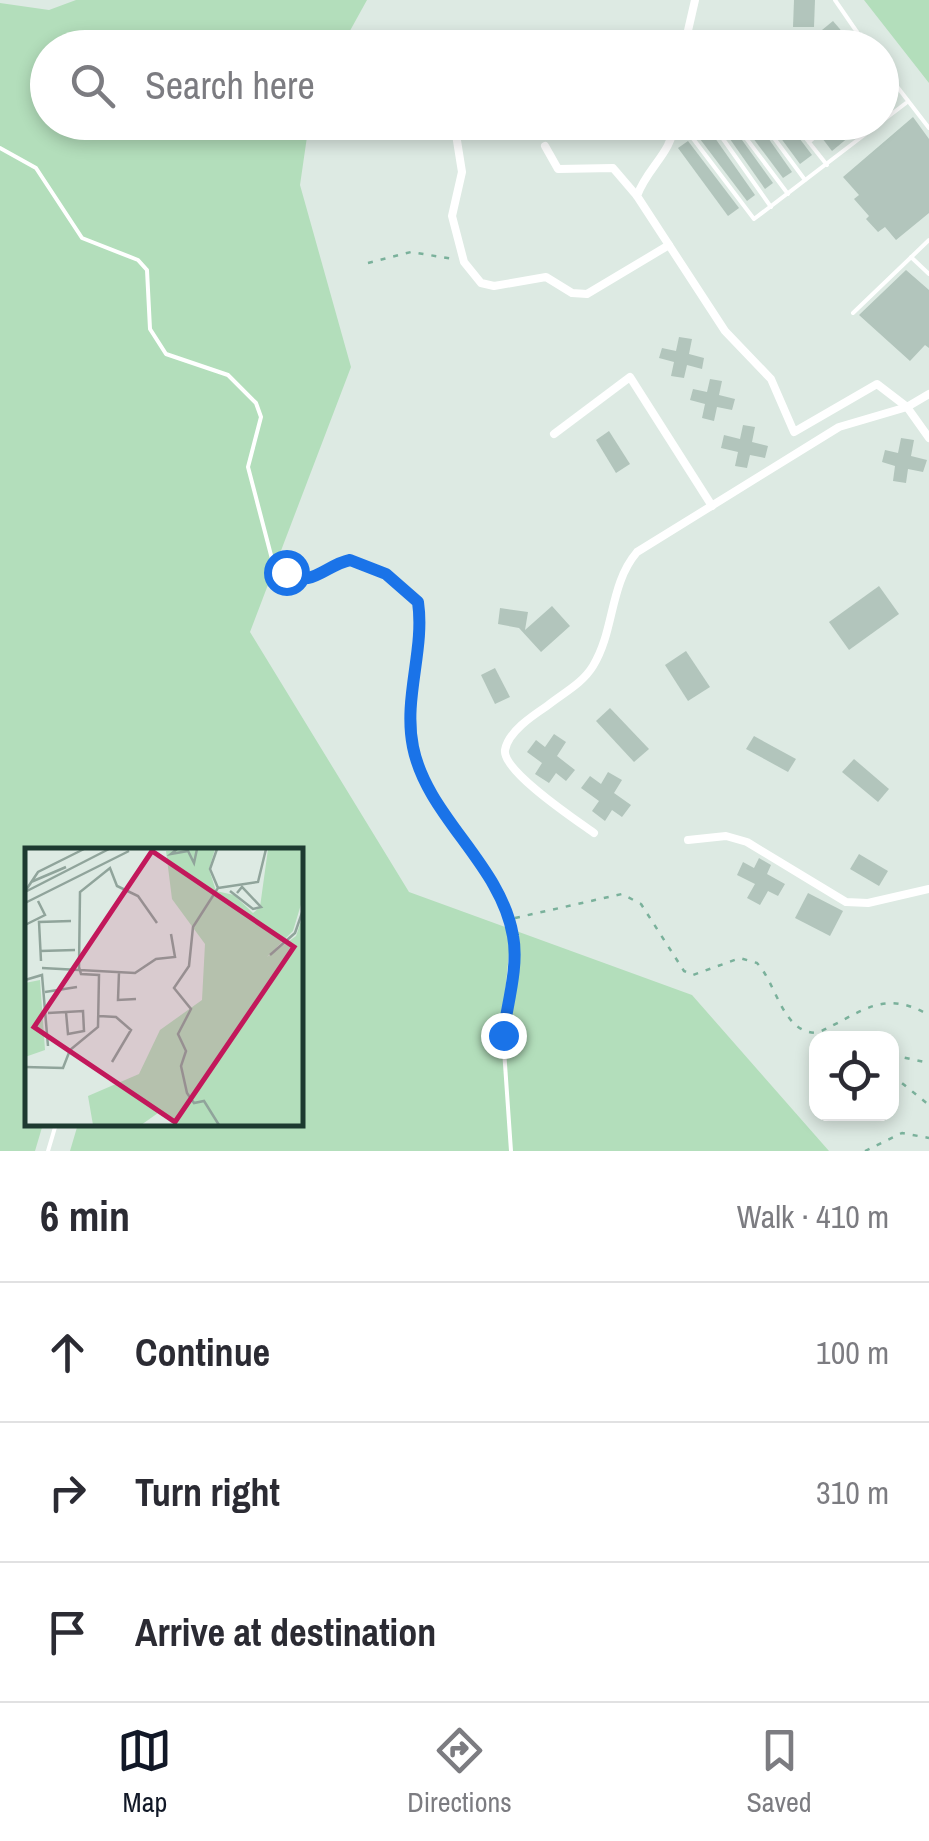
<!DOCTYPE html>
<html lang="en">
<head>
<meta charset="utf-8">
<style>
	:root { --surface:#fff; --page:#f2f2f3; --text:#2b2b33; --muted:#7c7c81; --line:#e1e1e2; --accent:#111827 }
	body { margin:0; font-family:"Archivo Narrow",sans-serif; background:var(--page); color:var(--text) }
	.controls { position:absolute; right:30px; bottom:30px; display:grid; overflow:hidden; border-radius:20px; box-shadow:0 5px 15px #0003 }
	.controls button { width:90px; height:90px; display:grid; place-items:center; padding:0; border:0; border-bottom:2px solid var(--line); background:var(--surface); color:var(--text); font:50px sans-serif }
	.stop { position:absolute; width:30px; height:30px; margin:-22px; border:8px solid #1a73e8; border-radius:50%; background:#fff }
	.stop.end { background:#1a73e8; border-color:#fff; box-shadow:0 2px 10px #0008 }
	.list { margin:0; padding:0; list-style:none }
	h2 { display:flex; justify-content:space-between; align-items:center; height:130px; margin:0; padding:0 40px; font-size:42px }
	h2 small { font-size:32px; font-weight:400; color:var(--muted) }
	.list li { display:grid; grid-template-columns:65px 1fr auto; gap:30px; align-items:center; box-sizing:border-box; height:140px; padding:0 40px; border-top:2px solid var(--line) }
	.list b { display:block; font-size:38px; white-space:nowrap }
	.list em { font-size:32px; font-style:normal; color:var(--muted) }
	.icon { flex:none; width:55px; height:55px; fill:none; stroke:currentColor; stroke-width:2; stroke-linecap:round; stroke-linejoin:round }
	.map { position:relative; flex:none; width:929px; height:1151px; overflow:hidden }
	.search { position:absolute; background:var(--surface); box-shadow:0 5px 15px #0003; left:30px; right:30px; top:30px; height:110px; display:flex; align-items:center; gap:25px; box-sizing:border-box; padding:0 35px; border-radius:55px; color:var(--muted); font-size:38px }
	.sheet { height:550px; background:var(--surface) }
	nav { display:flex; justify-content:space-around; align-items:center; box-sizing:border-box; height:140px; border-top:2px solid var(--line); background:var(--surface); font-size:28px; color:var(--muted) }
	nav a { display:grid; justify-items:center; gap:5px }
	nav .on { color:var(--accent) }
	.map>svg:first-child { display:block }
</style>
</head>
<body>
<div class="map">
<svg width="929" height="1151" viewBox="0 0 929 1151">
	<rect width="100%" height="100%" fill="#ddeae3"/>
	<g fill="#b3debb">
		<path d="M 76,0 L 367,0 L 341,47 L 48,48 L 48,122 L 309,123 L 300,185 L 351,367 L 250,632 L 409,892 L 692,995 L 829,1151 L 70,1151 L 78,1124 L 300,1124 L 300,851 L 28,851 L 28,1124 L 43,1124 L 35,1151 L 0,1151 L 0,3 L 49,10 Z"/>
		<path d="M 864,0 L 929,0 L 929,84 L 929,83 Z"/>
	</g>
	<g fill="#b2c5bc">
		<path d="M 794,0 L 815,0 L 814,27 L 793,27 Z"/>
		<path d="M 833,21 L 845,35 L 833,48 L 800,48 Z"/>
		<path d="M 913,117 L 929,139 L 929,213 L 896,240 L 885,227 L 878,232 L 866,219 L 869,216 L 854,199 L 859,195 L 843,177 Z"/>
		<path d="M 718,122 L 729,122 L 773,183 L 765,189 Z"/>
		<path d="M 741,122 L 757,122 L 792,172 L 783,178 Z"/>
		<path d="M 769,122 L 787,122 L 812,155 L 800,164 Z"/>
		<path d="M 838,122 L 867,122 L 832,151 L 822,138 Z"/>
		<path d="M 710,131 L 755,195 L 747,201 L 700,139 Z"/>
		<path d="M 688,141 L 739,208 L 728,216 L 678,148 Z"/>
		<path d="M 906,270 L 929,290 L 929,348 L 925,345 L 910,361 L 859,315 Z"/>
		<path d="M 679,337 L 692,339 L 689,354 L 704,358 L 702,369 L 687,365 L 684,378 L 671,376 L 674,362 L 659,358 L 662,348 L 676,351 Z"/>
		<path d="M 710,379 L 722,381 L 719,395 L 735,399 L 732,410 L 717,407 L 714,421 L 702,418 L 705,404 L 690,400 L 693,389 L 707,392 Z"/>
		<path d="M 743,425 L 755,427 L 752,442 L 768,446 L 765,458 L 750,455 L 747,468 L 735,466 L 738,452 L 721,448 L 724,435 L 740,439 Z"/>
		<path d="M 609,431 L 630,464 L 616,473 L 596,440 Z"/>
		<path d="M 901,438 L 914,440 L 911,456 L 927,460 L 923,472 L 908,469 L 906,483 L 893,481 L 895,466 L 882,462 L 885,450 L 898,453 Z"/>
		<path d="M 879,586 L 899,614 L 849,650 L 829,622 Z"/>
		<path d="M 552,606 L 570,626 L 541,652 L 519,628 L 498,624 L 500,608 L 528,612 L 525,630 Z"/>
		<path d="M 686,651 L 710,687 L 688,701 L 665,665 Z"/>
		<path d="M 495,668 L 510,697 L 495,704 L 481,675 Z"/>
		<path d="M 610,708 L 649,749 L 634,762 L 596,721 Z"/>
		<path d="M 554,734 L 566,742 L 557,756 L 575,770 L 566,781 L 556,773 L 549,783 L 535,774 L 542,763 L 527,752 L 536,740 L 545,747 Z"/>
		<path d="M 754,736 L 796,759 L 788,772 L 746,749 Z"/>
		<path d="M 854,759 L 889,789 L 878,802 L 842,772 Z"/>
		<path d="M 608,772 L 622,780 L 614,793 L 631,805 L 622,817 L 612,810 L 605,821 L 592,811 L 599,801 L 581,788 L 590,776 L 601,784 Z"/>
		<path d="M 859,854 L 888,871 L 879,886 L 850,869 Z"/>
		<path d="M 759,858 L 771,865 L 767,874 L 785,884 L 778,896 L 768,891 L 760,905 L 747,898 L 755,884 L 737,875 L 743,862 L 754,868 Z"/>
		<path d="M 808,893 L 843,911 L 830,936 L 795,918 Z"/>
	</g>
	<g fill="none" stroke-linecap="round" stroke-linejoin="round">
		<g stroke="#7ab19b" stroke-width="2.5" stroke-dasharray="5 8" stroke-linecap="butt">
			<path d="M 368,263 L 411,252 L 453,259"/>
			<path d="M 515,918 L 622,894 L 641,904 L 684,971 L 693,975 L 740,958 L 757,963 C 777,984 782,1033 817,1033 C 862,1013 882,988 929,1015"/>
			<path d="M 892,1055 L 929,1063"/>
			<path d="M 892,1075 L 929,1105"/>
			<path d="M 865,1151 L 902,1133 L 929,1138"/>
		</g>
		<g stroke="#fff" stroke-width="4">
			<path d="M 835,0 L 868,48"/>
			<path d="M 839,48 L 857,32"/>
			<path d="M 882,67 L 929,128"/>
			<path d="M 702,122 L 691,136 L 754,219 L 906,103"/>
			<path d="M 711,122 L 771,207"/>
			<path d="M 734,122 L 788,194"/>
			<path d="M 762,122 L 805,180"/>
			<path d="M 793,122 L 827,165"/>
			<path d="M 809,142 L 832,122"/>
			<path d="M 0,148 L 36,168 L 82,238 L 138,260 L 147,270 L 150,329 L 166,354 L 228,375 L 256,403 L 261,417 L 248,467 L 272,559 L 297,580 L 310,580 L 350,559 L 386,574 L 418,602 L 409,710 L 412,746 L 433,793 L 487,876 L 513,934 L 503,1035 L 511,1151"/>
			<path d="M 911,257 L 929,274"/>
			<path d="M 853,313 L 929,240"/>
			<path d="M 48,1151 L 56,1124"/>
		</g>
		<g stroke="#fff" stroke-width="8">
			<path d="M 684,48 L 695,0"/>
			<path d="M 454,122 L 462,172 L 452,216 L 464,262 L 481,283 L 494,286 L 546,277 L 572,293 L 587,294 L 669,245"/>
			<path d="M 674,122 C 673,153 647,167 637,196 L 725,331 L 771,379 L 794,432 L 877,384 L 907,407 L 929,438"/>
			<path d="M 545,146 L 558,169 L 613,168 L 637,196"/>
			<path d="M 554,434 L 630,377 L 712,506"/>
			<path d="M 594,833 C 576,820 502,771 505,750 C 508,732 532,716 547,706 C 563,693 582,684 593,666 C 615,630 609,585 637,552 L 839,427 L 907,407 L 929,394"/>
			<path d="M 688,840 L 726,836 L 747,842 L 846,902 L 868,903 L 929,889"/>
		</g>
	</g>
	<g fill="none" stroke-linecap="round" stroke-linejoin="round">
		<path stroke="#1a73e8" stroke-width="12" d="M 286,572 C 311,590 325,565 350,560 L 386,574 L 418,602 C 425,650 403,698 413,747 C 427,817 501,864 513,936 C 519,966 507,1005 503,1035"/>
	</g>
	<g transform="translate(25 848)">
		<rect width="278" height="278" fill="#ddeae3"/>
		<path d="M 190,1 L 184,21 L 191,43 L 209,47 L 228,65 L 235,59 L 243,1 L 277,1 L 277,53 L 268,83 L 242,109 L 271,88 L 277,70 L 277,277 L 152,277 L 133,265 L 116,277 L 68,277 L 63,248 L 114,226 L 135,182 L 177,152 L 180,96 L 147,51 L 141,3 ZM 15,132 L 20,202 L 0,209 L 0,135 Z" fill="#b3debb"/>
		<path fill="none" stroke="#90a49b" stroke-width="2.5" d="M 152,1 L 146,6 L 163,3 L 169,15 L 172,1M 192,1 L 185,21 L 193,40 L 168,79 L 164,118 L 149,140 L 166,161 L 153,186 L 161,203 L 156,218 L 162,245 L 169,255 L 179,253 L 194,277M 6,34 L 41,19M 193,40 L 233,34 L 241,1M 1,42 L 13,24 L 59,1M 205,43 L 228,61 L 236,59 L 217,39 L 212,45M 0,44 L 84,1M 0,55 L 104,3M 0,77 L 20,67 L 13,53M 15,103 L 50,102M 245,107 L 270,85 L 278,62M 16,113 L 14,74 L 46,73M 17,120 L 110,125 L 131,111 L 150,109 L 146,86M 94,124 L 93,152 L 111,151M 0,132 L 17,127 L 23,198M 20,144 L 52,139M 23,165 L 41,164 L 58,163 L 59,183 L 43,186 L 41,164M 74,168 L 91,169 L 106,182 L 87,214M 0,219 L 38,220 L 45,202 L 73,179 L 74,127 L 56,126 L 54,119 L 55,44 L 85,20 L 92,38 L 113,48 L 132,75"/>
		<path fill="#c2185b" fill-opacity="0.15" stroke="#c2185b" stroke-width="5" d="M 127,3 L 269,99 L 150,274 L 9,179 Z"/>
		<rect width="278" height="278" fill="none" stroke="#1d3a30" stroke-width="5"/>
	</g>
</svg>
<div class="controls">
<button><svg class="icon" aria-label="locate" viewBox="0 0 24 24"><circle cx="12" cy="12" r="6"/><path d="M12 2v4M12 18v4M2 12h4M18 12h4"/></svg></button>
</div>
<div class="stop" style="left:286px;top:572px"></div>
<div class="stop end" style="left:503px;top:1035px"></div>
<div class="search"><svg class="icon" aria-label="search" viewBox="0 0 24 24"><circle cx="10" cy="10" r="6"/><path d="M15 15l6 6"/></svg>Search here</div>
</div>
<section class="sheet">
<h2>6 min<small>Walk · 410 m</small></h2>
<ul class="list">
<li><svg class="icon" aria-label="ahead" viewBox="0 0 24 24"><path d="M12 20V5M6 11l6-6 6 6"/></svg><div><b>Continue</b></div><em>100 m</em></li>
<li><svg class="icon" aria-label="right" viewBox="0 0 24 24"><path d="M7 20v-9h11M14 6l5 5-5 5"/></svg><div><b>Turn right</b></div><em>310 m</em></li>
<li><svg class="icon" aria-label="arrive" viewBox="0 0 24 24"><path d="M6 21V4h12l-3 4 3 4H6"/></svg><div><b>Arrive at destination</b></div></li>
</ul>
</section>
<nav>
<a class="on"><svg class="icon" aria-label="map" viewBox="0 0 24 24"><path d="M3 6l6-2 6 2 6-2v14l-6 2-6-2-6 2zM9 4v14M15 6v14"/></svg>Map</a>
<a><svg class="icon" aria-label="directions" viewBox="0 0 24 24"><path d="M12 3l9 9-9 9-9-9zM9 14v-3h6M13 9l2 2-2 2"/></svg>Directions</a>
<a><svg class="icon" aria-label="saved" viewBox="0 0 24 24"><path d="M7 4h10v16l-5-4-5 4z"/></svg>Saved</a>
</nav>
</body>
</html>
